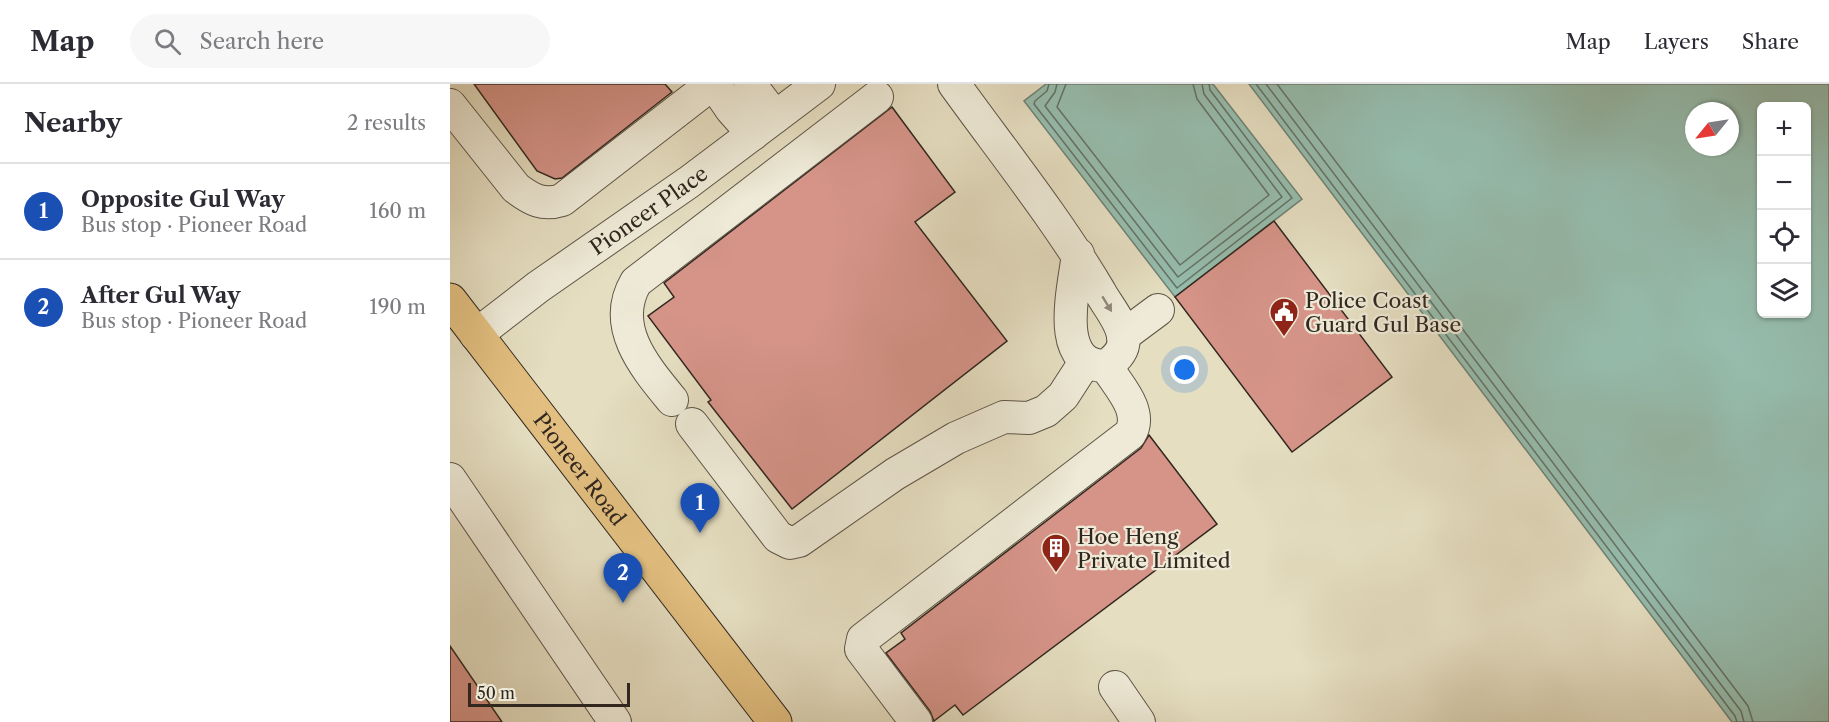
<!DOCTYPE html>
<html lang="en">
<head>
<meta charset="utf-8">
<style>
	:root { --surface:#fff; --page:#f7f7f7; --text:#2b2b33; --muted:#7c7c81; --line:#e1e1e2; --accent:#111827 }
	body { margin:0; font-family:"Libre Caslon Text",serif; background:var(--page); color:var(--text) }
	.controls { position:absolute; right:18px; top:18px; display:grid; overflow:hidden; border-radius:9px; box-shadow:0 2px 4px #0004 }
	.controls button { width:54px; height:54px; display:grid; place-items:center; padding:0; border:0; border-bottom:2px solid var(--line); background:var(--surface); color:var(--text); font:30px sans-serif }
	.compass { position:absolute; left:1235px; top:18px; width:54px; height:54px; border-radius:50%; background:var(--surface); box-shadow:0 2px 4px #0004; rotate:240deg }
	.scale { position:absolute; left:18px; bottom:15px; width:162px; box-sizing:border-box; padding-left:6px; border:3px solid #31271f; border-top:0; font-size:16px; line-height:21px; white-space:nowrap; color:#31271f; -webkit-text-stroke:4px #eeead7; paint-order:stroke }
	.you { position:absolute; left:735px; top:286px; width:21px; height:21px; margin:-15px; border:4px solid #fff; border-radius:50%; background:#1a73e8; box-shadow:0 0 0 9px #1a73e833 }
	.badge { display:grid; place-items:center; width:39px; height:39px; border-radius:50%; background:var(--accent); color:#fff; font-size:20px; font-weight:700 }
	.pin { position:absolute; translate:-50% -50px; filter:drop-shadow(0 2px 3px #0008) }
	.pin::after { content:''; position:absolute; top:32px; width:21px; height:18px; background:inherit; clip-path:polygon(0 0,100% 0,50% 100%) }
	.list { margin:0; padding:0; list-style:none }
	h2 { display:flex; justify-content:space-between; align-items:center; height:78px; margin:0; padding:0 24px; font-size:26px }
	h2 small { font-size:20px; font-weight:400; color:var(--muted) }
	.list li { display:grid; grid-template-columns:39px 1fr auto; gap:18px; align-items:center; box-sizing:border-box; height:96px; padding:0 24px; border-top:2px solid var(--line) }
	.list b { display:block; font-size:22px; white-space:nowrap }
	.list p { margin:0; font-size:20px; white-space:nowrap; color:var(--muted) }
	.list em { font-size:20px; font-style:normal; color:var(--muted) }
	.icon { flex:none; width:33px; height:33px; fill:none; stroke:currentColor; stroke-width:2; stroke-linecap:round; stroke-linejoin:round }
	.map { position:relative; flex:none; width:1379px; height:638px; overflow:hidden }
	header { display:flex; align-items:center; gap:36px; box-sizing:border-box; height:84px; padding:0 30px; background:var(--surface); border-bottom:2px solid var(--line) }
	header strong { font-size:28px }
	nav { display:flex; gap:33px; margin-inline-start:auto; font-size:21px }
	.search { width:420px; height:54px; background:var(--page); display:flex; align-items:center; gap:15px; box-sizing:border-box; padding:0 21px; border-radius:33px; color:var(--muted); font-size:22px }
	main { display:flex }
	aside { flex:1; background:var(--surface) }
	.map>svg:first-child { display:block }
</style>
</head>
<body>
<header>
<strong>Map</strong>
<div class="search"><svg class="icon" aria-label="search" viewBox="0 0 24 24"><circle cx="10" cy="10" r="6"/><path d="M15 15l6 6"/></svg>Search here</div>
<nav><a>Map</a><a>Layers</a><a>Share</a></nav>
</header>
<main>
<aside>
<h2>Nearby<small>2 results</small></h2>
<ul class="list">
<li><span class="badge" style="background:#1a4fb4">1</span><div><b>Opposite Gul Way</b><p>Bus stop · Pioneer Road</p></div><em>160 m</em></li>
<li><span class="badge" style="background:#1a4fb4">2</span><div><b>After Gul Way</b><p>Bus stop · Pioneer Road</p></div><em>190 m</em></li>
</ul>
</aside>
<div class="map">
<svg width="1379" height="638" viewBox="0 0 1379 638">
	<rect width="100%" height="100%" fill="#e5dec1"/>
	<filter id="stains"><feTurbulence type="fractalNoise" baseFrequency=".00333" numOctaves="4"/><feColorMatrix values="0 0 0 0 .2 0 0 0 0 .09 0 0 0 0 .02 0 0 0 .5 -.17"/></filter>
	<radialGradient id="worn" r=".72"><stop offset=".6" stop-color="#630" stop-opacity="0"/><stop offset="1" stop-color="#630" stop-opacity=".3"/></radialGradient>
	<g fill="#96bdae" stroke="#6e8175" stroke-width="1.5" fill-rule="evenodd">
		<path d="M 596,0 L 763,0 L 852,115 L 725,213 L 574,17 Z"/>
		<path d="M 799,0 L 1379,0 L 1379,638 L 1282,638 ZM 1312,22 L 1356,22 L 1356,230 L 1312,230 ZM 1244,27 L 1280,27 L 1280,63 L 1244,63 Z"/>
	</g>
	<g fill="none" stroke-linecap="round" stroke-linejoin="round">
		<g stroke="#647266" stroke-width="1.5">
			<path d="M 599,0 L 597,7 L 585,17 L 584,20 L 727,204 L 842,114 L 760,6 L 759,0"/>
			<path d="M 607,0 L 605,8 L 595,22 L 728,193 L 832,113 L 754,10 L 752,0"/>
			<path d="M 616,0 L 607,23 L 730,181 L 819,111 L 747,15 L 743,0"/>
			<path d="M 806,0 L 1285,632 L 1287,638"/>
			<path d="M 816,0 L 1291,627 L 1294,638"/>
			<path d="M 827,0 L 1298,622 L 1303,638"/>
		</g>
	</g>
	<g fill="#d69489" stroke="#31271f" stroke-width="1.5">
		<path d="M 24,0 L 215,0 L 222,8 L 112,94 L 105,95 L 87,87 Z"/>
		<path d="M 442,23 L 505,108 L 465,138 L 557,257 L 342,425 L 258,318 L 261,316 L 198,232 L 224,213 L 214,199 Z"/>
		<path d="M 824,137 L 942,293 L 842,368 L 725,213 Z"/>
		<path d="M 699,351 L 767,440 L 513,631 L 505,621 L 484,637 L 480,627 L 436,569 L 455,555 L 451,549 L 691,364 Z"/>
		<path d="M 0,562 L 52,638 L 0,638 Z"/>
	</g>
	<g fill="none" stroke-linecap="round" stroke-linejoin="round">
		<g stroke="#5e5548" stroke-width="34">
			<g id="minor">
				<path d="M 264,0 L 281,25 L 303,50"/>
				<path d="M 300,0 L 325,33"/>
				<path d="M 504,0 C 553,68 607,135 650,208 C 657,221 671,237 673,252 C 676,266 666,275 656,282 C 603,282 624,204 628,170"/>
				<path d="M 0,21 L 66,104 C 82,116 93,122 112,116 L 262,0"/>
				<path id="s1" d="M 26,251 L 88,203 L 239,98 L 369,0"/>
				<path d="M 673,252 L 708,226"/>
				<path d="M 222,316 C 194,282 160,242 186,198 L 427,13"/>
				<path d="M 242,340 L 328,453 L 340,459 L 349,457 L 445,390 L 506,354 L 554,333 L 579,334 L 596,327 L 613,312 L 635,278"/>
				<path d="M 0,395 L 165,638"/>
				<path d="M 665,603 L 689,638"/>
				<path d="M 466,638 L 411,565 L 413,555 L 680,350 C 694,327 668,302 656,282"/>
			</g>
		</g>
		<g stroke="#31271f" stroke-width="35">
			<g id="major">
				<path id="s2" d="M 0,216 L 325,638"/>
			</g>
		</g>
		<use href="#minor" stroke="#eeead7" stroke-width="32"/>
		<use href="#major" stroke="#e2bf80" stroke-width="33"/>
	</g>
	<defs><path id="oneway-solid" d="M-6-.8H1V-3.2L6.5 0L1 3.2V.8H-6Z" transform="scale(1.5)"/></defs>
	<use fill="#90887b" href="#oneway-solid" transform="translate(657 220) rotate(59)"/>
	<defs>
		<g id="civic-pin" transform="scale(1.5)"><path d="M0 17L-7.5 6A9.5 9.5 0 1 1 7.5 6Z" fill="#8f2418" stroke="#eeead7"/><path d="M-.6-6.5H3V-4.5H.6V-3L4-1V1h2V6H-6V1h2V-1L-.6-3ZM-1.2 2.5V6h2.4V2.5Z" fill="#fff"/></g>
		<g id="building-pin" transform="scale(1.5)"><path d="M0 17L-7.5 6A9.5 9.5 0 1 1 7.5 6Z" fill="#8f2418" stroke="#eeead7"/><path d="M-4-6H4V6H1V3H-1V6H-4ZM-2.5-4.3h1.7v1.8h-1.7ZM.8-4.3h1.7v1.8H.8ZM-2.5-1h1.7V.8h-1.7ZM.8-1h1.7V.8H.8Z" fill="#fff"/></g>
	</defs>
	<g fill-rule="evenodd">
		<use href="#civic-pin" x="834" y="228"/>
		<use href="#building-pin" x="606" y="464"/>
	</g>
	<g text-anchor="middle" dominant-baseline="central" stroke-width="4.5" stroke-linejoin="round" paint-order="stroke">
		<g font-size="21" fill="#31271f" stroke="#eeead7">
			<text stroke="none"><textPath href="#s1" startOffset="213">Pioneer Place</textPath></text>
			<text stroke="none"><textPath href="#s2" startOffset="213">Pioneer Road</textPath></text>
		</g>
		<g font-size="21" fill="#31271f" stroke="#eeead7" text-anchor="start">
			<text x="855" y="216">Police Coast<tspan x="855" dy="24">Guard Gul Base</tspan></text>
			<text x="627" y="452">Hoe Heng<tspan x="627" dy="24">Private Limited</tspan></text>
		</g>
	</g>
	<rect width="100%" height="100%" filter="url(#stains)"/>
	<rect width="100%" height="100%" fill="url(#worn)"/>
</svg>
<div class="controls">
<button>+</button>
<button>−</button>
<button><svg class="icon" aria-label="locate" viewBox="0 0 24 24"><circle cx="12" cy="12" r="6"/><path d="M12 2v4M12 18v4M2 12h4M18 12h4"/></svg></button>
<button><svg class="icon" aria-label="layers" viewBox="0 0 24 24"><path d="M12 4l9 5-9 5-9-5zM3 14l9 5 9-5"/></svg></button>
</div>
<svg class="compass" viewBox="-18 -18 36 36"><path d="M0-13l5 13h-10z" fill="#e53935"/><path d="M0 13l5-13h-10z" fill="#7c7c81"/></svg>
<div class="scale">50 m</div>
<div class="you"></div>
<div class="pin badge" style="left:250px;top:449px;background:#1a4fb4">1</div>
<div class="pin badge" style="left:173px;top:519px;background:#1a4fb4">2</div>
</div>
</main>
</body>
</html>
